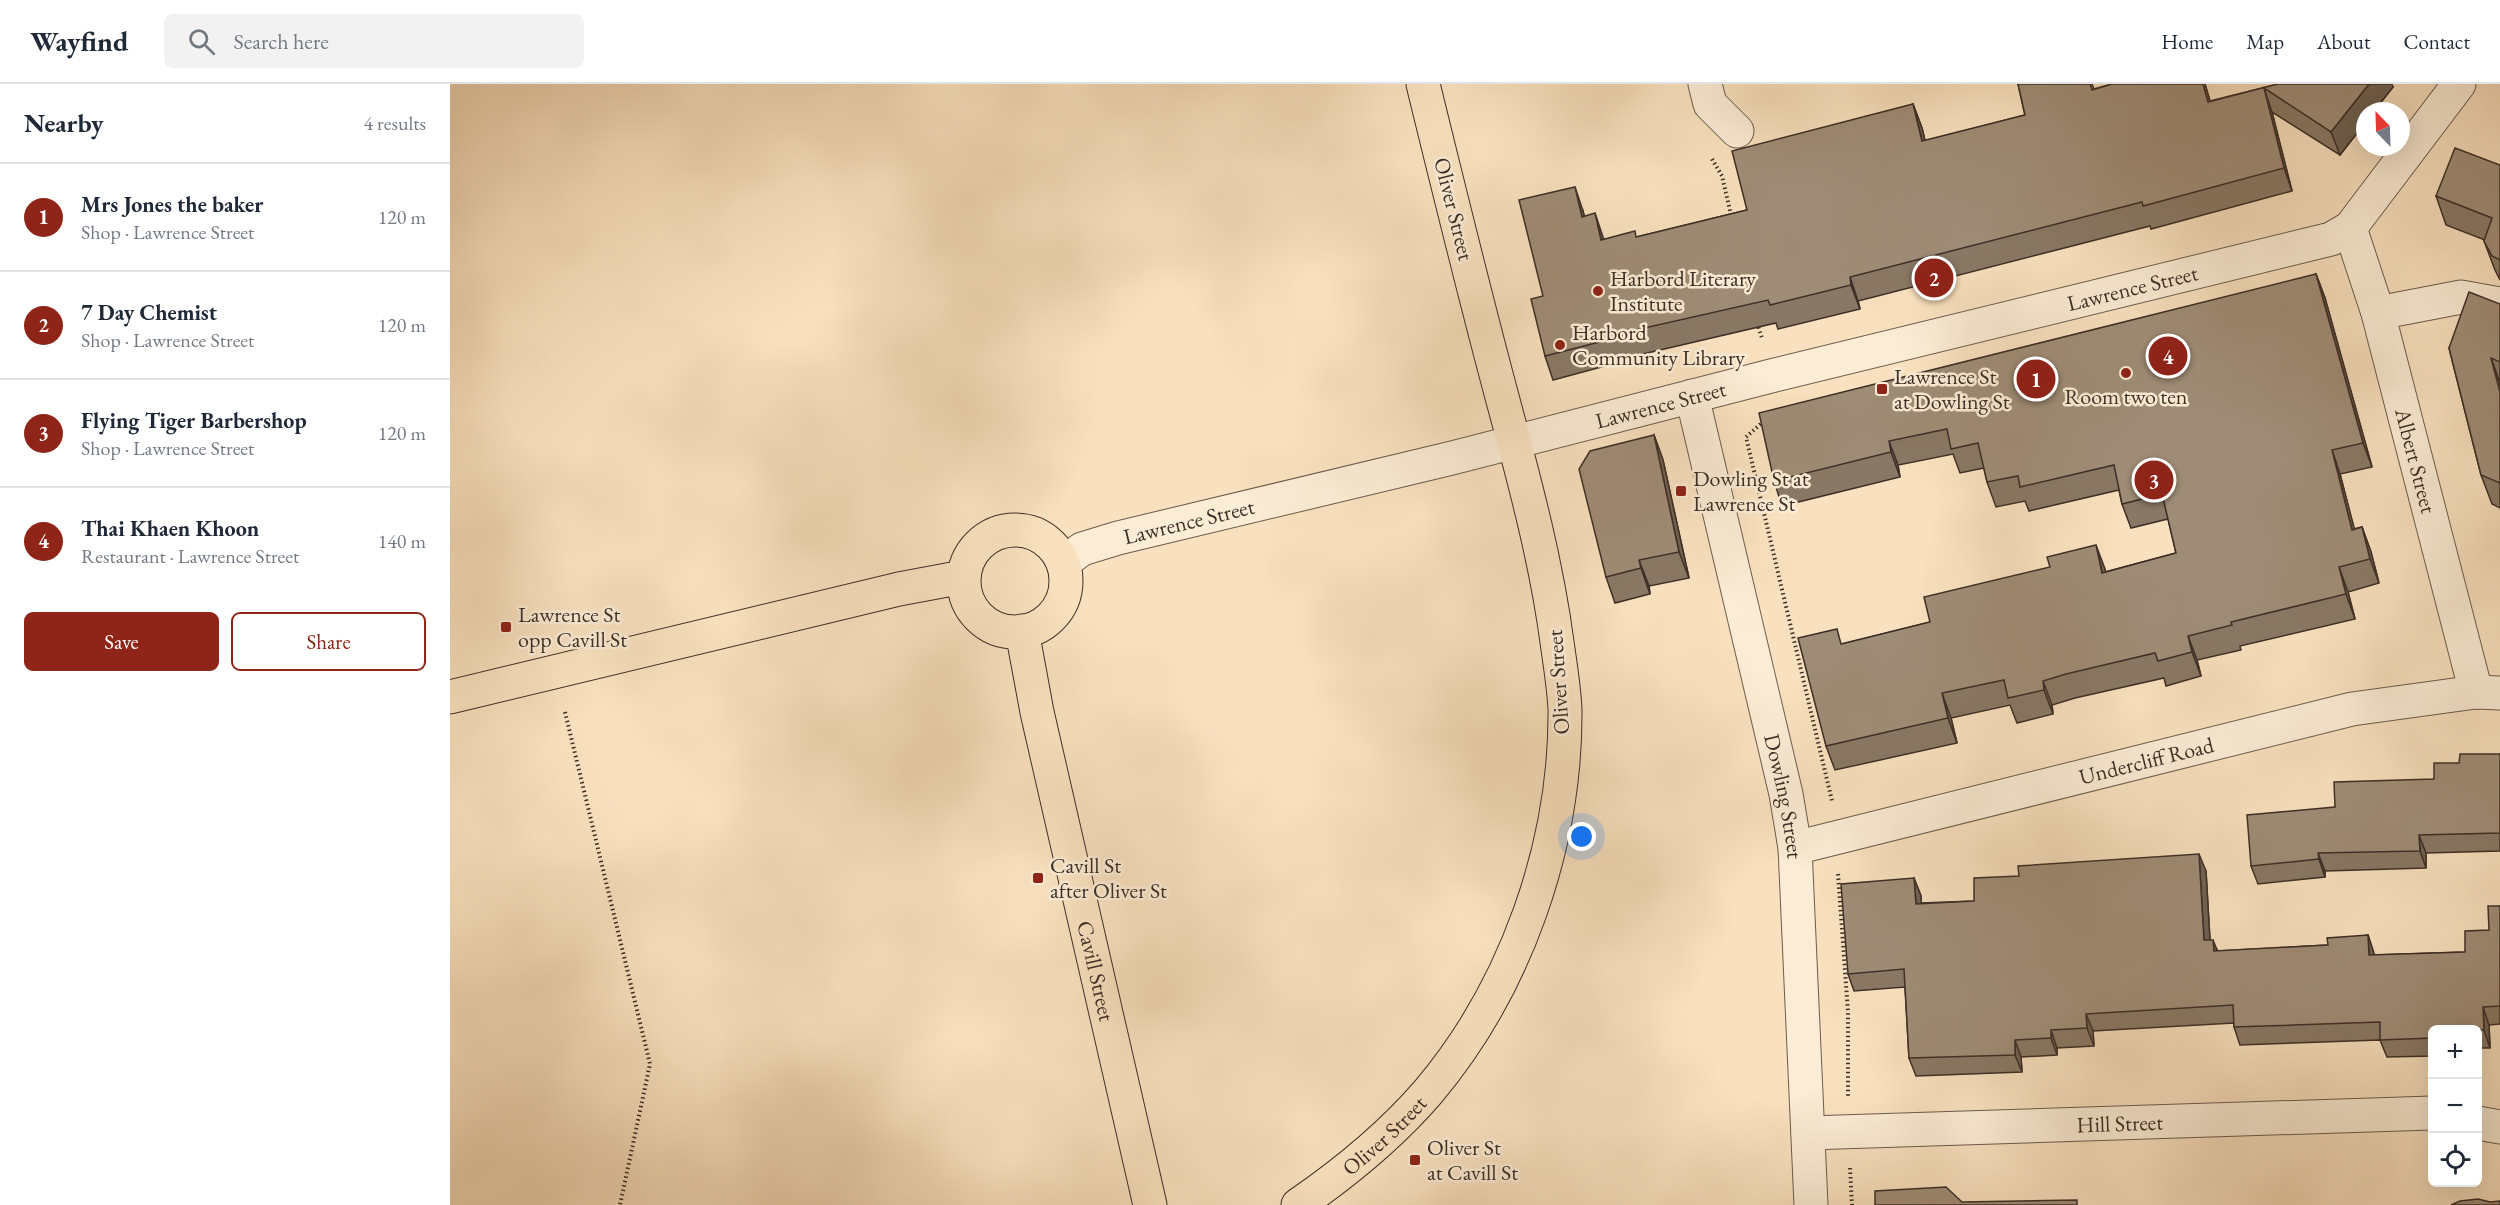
<!DOCTYPE html>
<html lang="en">
<head>
<meta charset="utf-8">
<style>
	:root { --surface:#fff; --page:#f2f2f3; --text:#1f2937; --muted:#747a83; --line:#e0e1e3; --accent:#8f2418 }
	body { margin:0; font-family:"EB Garamond",serif; background:var(--page); color:var(--text) }
	.controls { position:absolute; right:18px; bottom:18px; display:grid; overflow:hidden; border-radius:9px; box-shadow:0 6px 24px #0002 }
	.controls button { width:54px; height:54px; display:grid; place-items:center; padding:0; border:0; border-bottom:2px solid var(--line); background:var(--surface); color:var(--text); font:30px sans-serif }
	.compass { position:absolute; left:1906px; top:18px; width:54px; height:54px; border-radius:50%; background:var(--surface); box-shadow:0 6px 24px #0002; rotate:337deg }
	.you { position:absolute; left:1132px; top:753px; width:21px; height:21px; margin:-15px; border:4px solid #fff; border-radius:50%; background:#1a73e8; box-shadow:0 0 0 9px #1a73e833 }
	.badge { display:grid; place-items:center; width:39px; height:39px; border-radius:50%; background:var(--accent); color:#fff; font-size:20px; font-weight:700 }
	.pin { position:absolute; translate:-50% -50%; border:3px solid #fff; box-shadow:0 2px 6px #0006 }
	.list { margin:0; padding:0; list-style:none }
	h2 { display:flex; justify-content:space-between; align-items:center; height:78px; margin:0; padding:0 24px; font-size:26px }
	h2 small { font-size:20px; font-weight:400; color:var(--muted) }
	.list li { display:grid; grid-template-columns:39px 1fr auto; gap:18px; align-items:center; box-sizing:border-box; height:108px; padding:0 24px; border-top:2px solid var(--line) }
	.list b { display:block; font-size:22px; white-space:nowrap }
	.list p { margin:0; font-size:20px; white-space:nowrap; color:var(--muted) }
	.list em { font-size:20px; font-style:normal; color:var(--muted) }
	.actions { display:flex; gap:12px; padding:18px 24px }
	.actions a { flex:1; padding:14px 0; border:2px solid var(--accent); border-radius:9px; text-align:center; font-size:21px; color:var(--accent) }
	.actions .main { background:var(--accent); color:#fff }
	.icon { flex:none; width:33px; height:33px; fill:none; stroke:currentColor; stroke-width:2; stroke-linecap:round; stroke-linejoin:round }
	.map { position:relative; flex:none; width:2050px; height:1121px; overflow:hidden }
	header { display:flex; align-items:center; gap:36px; box-sizing:border-box; height:84px; padding:0 30px; background:var(--surface); border-bottom:2px solid var(--line) }
	header strong { font-size:28px }
	nav { display:flex; gap:33px; margin-inline-start:auto; font-size:21px }
	.search { width:420px; height:54px; background:var(--page); display:flex; align-items:center; gap:15px; box-sizing:border-box; padding:0 21px; border-radius:9px; color:var(--muted); font-size:22px }
	main { display:flex }
	aside { flex:1; background:var(--surface) }
	.map>svg:first-child { display:block }
</style>
</head>
<body>
<header>
<strong>Wayfind</strong>
<div class="search"><svg class="icon" aria-label="search" viewBox="0 0 24 24"><circle cx="10" cy="10" r="6"/><path d="M15 15l6 6"/></svg>Search here</div>
<nav><a>Home</a><a>Map</a><a>About</a><a>Contact</a></nav>
</header>
<main>
<aside>
<h2>Nearby<small>4 results</small></h2>
<ul class="list">
<li><span class="badge">1</span><div><b>Mrs Jones the baker</b><p>Shop · Lawrence Street</p></div><em>120 m</em></li>
<li><span class="badge">2</span><div><b>7 Day Chemist</b><p>Shop · Lawrence Street</p></div><em>120 m</em></li>
<li><span class="badge">3</span><div><b>Flying Tiger Barbershop</b><p>Shop · Lawrence Street</p></div><em>120 m</em></li>
<li><span class="badge">4</span><div><b>Thai Khaen Khoon</b><p>Restaurant · Lawrence Street</p></div><em>140 m</em></li>
</ul>
<div class="actions"><a class="main">Save</a><a>Share</a></div>
</aside>
<div class="map">
<svg width="2050" height="1121" viewBox="0 0 2050 1121">
	<rect width="100%" height="100%" fill="#f9e1bf"/>
	<filter id="stains"><feTurbulence type="fractalNoise" baseFrequency=".00333" numOctaves="4"/><feColorMatrix values="0 0 0 0 .2 0 0 0 0 .09 0 0 0 0 .02 0 0 0 .5 -.17"/></filter>
	<radialGradient id="worn" r=".72"><stop offset=".6" stop-color="#630" stop-opacity="0"/><stop offset="1" stop-color="#630" stop-opacity=".3"/></radialGradient>
	<g fill="none" stroke-linecap="round" stroke-linejoin="round">
		<g stroke="#6c5c4d" stroke-width="35">
			<g id="minor">
				<path d="M 1255,0 L 1260,20 L 1287,47"/>
				<path id="s1" d="M 1900,144 L 1928,229 L 2026,608"/>
				<path d="M 1928,229 L 2011,213 L 2050,220"/>
				<path id="s2" d="M 1242,312 L 1336,710 L 1345,764 L 1361,1121"/>
				<path id="s3" d="M 613,479 L 632,465 L 668,454 L 1002,374 L 1321,292 L 1881,155 L 1900,144 L 2009,0"/>
				<path id="s4" d="M 1345,764 L 1902,625 L 2026,608 L 2050,609"/>
				<path d="M 2028,1039 L 2050,1043"/>
				<path id="s5" d="M 1358,1049 L 1982,1029"/>
			</g>
		</g>
		<g stroke="#3d2f27" stroke-width="35">
			<g id="major">
				<circle cx="565" cy="497" r="51"/>
				<path id="s6" d="M 572,547 L 587,628 L 700,1121"/>
				<path d="M 0,613 L 449,505 L 513,493"/>
				<path id="s7" d="M 848,1121 C 896,1088 940,1052 978,1008 C 1066,904 1116,761 1115,626 C 1114,603 1110,580 1107,558 C 1095,468 1070,381 1047,294 C 1021,196 997,98 973,0"/>
			</g>
		</g>
		<g stroke="#3d2f27" stroke-width="4" stroke-dasharray="1.5 3" stroke-linecap="butt">
			<path d="M 1262,75 L 1272,92 L 1282,135"/>
			<path d="M 1307,239 L 1312,254"/>
			<path d="M 1314,337 L 1296,353 L 1382,717"/>
			<path d="M 115,628 L 200,980 L 170,1121"/>
			<path d="M 1388,790 L 1398,928 L 1398,1013"/>
			<path d="M 1400,1084 L 1402,1121"/>
		</g>
		<use href="#minor" stroke="#fbecd5" stroke-width="33"/>
		<use href="#major" stroke="#f9e1bf" stroke-width="33"/>
	</g>
	<g fill="#897865" stroke="#3d2f27" stroke-width="1.5">
		<path d="M 1568,0 L 1642,0 L 1644,5 L 1662,0 L 1755,0 L 1760,17 L 1828,0 L 1943,3 L 1890,71 L 1822,28 L 1842,107 L 1701,145 L 1700,142 L 1408,217 L 1410,225 L 1328,245 L 1326,239 L 1180,273 L 1181,275 L 1103,296 L 1095,272 L 1093,212 L 1133,127 L 1134,132 L 1154,155 L 1187,153 L 1297,126 L 1463,20 L 1472,44 L 1475,57 L 1575,31 Z"/>
		<path d="M 2050,81 L 2050,196 L 2045,186 L 2034,157 L 2035,156 L 1996,141 L 1986,112 Z"/>
		<path d="M 1866,190 L 1875,214 L 1922,383 L 1890,390 L 1904,445 L 1912,443 L 1921,468 L 1929,499 L 1898,508 L 1905,535 L 1790,562 L 1791,566 L 1747,576 L 1751,592 L 1716,602 L 1714,594 L 1625,614 L 1602,621 L 1603,630 L 1567,639 L 1560,621 L 1501,634 L 1507,659 L 1385,686 L 1376,662 L 1392,560 L 1480,538 L 1655,488 L 1726,469 L 1718,435 L 1681,444 L 1672,420 L 1669,406 L 1579,427 L 1575,417 L 1546,423 L 1537,398 L 1534,384 L 1510,389 L 1503,370 L 1448,381 L 1450,393 L 1332,422 L 1324,397 Z"/>
		<path d="M 2050,220 L 2050,424 L 2042,420 L 2031,391 L 1999,264 Z"/>
		<path d="M 1204,351 L 1213,376 L 1239,494 L 1199,502 L 1200,510 L 1165,519 L 1156,493 Z"/>
		<path d="M 2050,670 L 2050,767 L 1976,769 L 1976,784 L 1875,787 L 1875,793 L 1808,800 L 1801,782 L 1885,723 L 1984,695 Z"/>
		<path d="M 1756,787 L 1760,856 L 1768,867 L 1878,861 L 1918,851 L 1924,871 L 2015,868 L 2039,846 L 2050,822 L 2050,940 L 2039,941 L 2040,964 L 2028,964 L 2028,945 L 1983,945 L 1983,972 L 1937,973 L 1930,956 L 1790,961 L 1784,943 L 1784,939 L 1643,947 L 1644,962 L 1607,964 L 1607,971 L 1571,973 L 1572,988 L 1466,992 L 1459,974 L 1455,903 L 1404,907 L 1398,890 L 1464,794 L 1471,812 L 1471,819 L 1524,817 Z"/>
	</g>
	<g fill="#6f6253" stroke="#3d2f27" stroke-width="1.5">
		<path d="M 1753,0 L 1755,0 L 1767,41 L 1758,18 Z"/>
		<path d="M 1919,0 L 1942,0 L 1943,3 L 1924,27 L 1915,27 L 1915,39 L 1890,71 L 1881,48 Z"/>
		<path d="M 1814,4 L 1822,28 L 1842,107 L 1834,84 Z"/>
		<path d="M 1463,20 L 1472,44 L 1481,81 L 1472,57 Z"/>
		<path d="M 1125,103 L 1133,127 L 1141,156 L 1132,133 Z"/>
		<path d="M 1145,129 L 1153,153 L 1159,179 L 1151,156 Z"/>
		<path d="M 1866,190 L 1875,214 L 1922,383 L 1913,359 Z"/>
		<path d="M 1400,193 L 1408,217 L 1410,225 L 1401,201 Z"/>
		<path d="M 2041,274 L 2050,299 L 2050,308 Z"/>
		<path d="M 1204,351 L 1213,376 L 1239,494 L 1229,468 Z"/>
		<path d="M 1439,357 L 1448,381 L 1450,393 L 1441,368 Z"/>
		<path d="M 1882,366 L 1890,390 L 1911,470 L 1902,446 Z"/>
		<path d="M 1912,443 L 1921,468 L 1929,499 L 1920,475 Z"/>
		<path d="M 1646,461 L 1655,485 L 1661,513 L 1652,489 Z"/>
		<path d="M 1189,476 L 1199,502 L 1200,510 L 1191,484 Z"/>
		<path d="M 1889,483 L 1898,508 L 1905,535 L 1896,510 Z"/>
		<path d="M 1738,552 L 1747,576 L 1751,592 L 1742,568 Z"/>
		<path d="M 1593,597 L 1602,621 L 1603,630 L 1594,606 Z"/>
		<path d="M 1492,609 L 1501,634 L 1507,659 L 1498,634 Z"/>
		<path d="M 1969,751 L 1976,769 L 1976,784 L 1970,767 Z"/>
		<path d="M 1868,769 L 1875,787 L 1875,793 L 1869,775 Z"/>
		<path d="M 1749,770 L 1756,787 L 1761,874 L 1754,856 Z"/>
		<path d="M 1464,794 L 1471,812 L 1472,837 L 1466,820 Z"/>
		<path d="M 1918,851 L 1924,869 L 1926,889 L 1919,871 Z"/>
		<path d="M 1763,856 L 1770,873 L 1764,867 Z"/>
		<path d="M 2033,923 L 2039,941 L 2040,964 L 2034,946 Z"/>
		<path d="M 1636,930 L 1643,947 L 1644,962 L 1637,944 Z"/>
		<path d="M 1601,946 L 1607,964 L 1607,971 L 1601,954 Z"/>
		<path d="M 1565,956 L 1571,973 L 1572,988 L 1565,971 Z"/>
	</g>
	<g fill="#9f8c76" stroke="#3d2f27" stroke-width="1.5">
		<path d="M 1568,0 L 1640,0 L 1642,6 L 1662,0 L 1753,0 L 1758,18 L 1828,0 L 1919,0 L 1881,48 L 1814,4 L 1834,84 L 1693,122 L 1692,118 L 1400,193 L 1401,201 L 1320,221 L 1318,216 L 1172,249 L 1173,252 L 1095,272 L 1081,215 L 1093,212 L 1069,116 L 1125,103 L 1132,133 L 1145,129 L 1151,156 L 1185,147 L 1186,153 L 1297,126 L 1282,67 L 1463,20 L 1472,57 L 1575,31 Z"/>
		<path d="M 2005,64 L 2050,81 L 2050,176 L 2042,172 L 2034,157 L 2042,134 L 1986,112 Z"/>
		<path d="M 1866,190 L 1913,359 L 1882,366 L 1902,446 L 1912,443 L 1920,475 L 1889,483 L 1896,510 L 1781,538 L 1782,541 L 1738,552 L 1742,568 L 1708,577 L 1705,569 L 1616,590 L 1593,597 L 1594,606 L 1558,614 L 1554,596 L 1492,609 L 1498,634 L 1376,662 L 1348,554 L 1387,545 L 1391,560 L 1480,538 L 1474,513 L 1600,483 L 1597,473 L 1646,461 L 1652,489 L 1726,469 L 1712,410 L 1672,420 L 1664,381 L 1570,403 L 1568,392 L 1537,398 L 1528,359 L 1501,365 L 1497,345 L 1439,357 L 1441,368 L 1324,397 L 1309,329 Z"/>
		<path d="M 2019,208 L 2050,220 L 2050,278 L 2041,274 L 2050,308 L 2050,399 L 2031,391 L 1999,264 Z"/>
		<path d="M 1204,351 L 1229,468 L 1189,476 L 1191,484 L 1156,493 L 1129,385 L 1140,367 Z"/>
		<path d="M 2010,670 L 2050,670 L 2050,749 L 1969,751 L 1970,767 L 1868,769 L 1869,775 L 1801,782 L 1797,731 L 1885,723 L 1884,698 L 1984,695 L 1984,679 L 2009,679 Z"/>
		<path d="M 1749,770 L 1754,856 L 1763,856 L 1764,867 L 1878,861 L 1877,854 L 1918,851 L 1919,871 L 2015,868 L 2015,847 L 2039,846 L 2038,822 L 2050,822 L 2050,922 L 2033,923 L 2034,946 L 1983,945 L 1983,954 L 1930,956 L 1930,938 L 1784,943 L 1783,921 L 1636,930 L 1637,944 L 1601,946 L 1601,954 L 1565,956 L 1565,971 L 1459,974 L 1454,885 L 1398,890 L 1391,800 L 1464,794 L 1466,820 L 1524,817 L 1524,794 L 1569,792 L 1568,782 Z"/>
		<path d="M 1496,1103 L 1512,1118 L 1627,1116 L 1627,1121 L 1425,1121 L 1425,1107 Z"/>
		<path d="M 2028,1115 L 2040,1118 L 2050,1117 L 2050,1121 L 2001,1121 L 2010,1117 Z"/>
	</g>
	<g fill="#8f2418" stroke="#fbecd5" stroke-width="2">
		<circle cx="1148" cy="207" r="6"/>
		<circle cx="1110" cy="261" r="6"/>
		<circle cx="1676" cy="289" r="6"/>
		<rect x="1426" y="299" width="12" height="12" rx="3"/>
		<rect x="1225" y="401" width="12" height="12" rx="3"/>
		<rect x="50" y="537" width="12" height="12" rx="3"/>
		<rect x="582" y="788" width="12" height="12" rx="3"/>
		<rect x="959" y="1070" width="12" height="12" rx="3"/>
	</g>
	<g text-anchor="middle" dominant-baseline="central" stroke-width="5" stroke-linejoin="round" paint-order="stroke">
		<g font-size="22" fill="#3d2f27" stroke="#fbecd5">
			<text transform="translate(1004 125) rotate(76)">Oliver Street</text>
			<text stroke="none"><textPath href="#s3" startOffset="1106">Lawrence Street</textPath></text>
			<text stroke="none"><textPath href="#s3" startOffset="620">Lawrence Street</textPath></text>
			<text stroke="none"><textPath href="#s1" startOffset="242">Albert Street</textPath></text>
			<text stroke="none"><textPath href="#s3" startOffset="134">Lawrence Street</textPath></text>
			<text transform="translate(1108 598) rotate(-94)">Oliver Street</text>
			<text stroke="none"><textPath href="#s4" startOffset="362">Undercliff Road</textPath></text>
			<text stroke="none"><textPath href="#s2" startOffset="411">Dowling Street</textPath></text>
			<text stroke="none"><textPath href="#s6" startOffset="348">Cavill Street</textPath></text>
			<text stroke="none"><textPath href="#s5" startOffset="312">Hill Street</textPath></text>
			<text stroke="none"><textPath href="#s7" startOffset="111">Oliver Street</textPath></text>
		</g>
		<g font-size="22" fill="#3d2f27" stroke="#fbecd5" text-anchor="start">
			<text x="1160" y="194">Harbord Literary<tspan x="1160" dy="25">Institute</tspan></text>
			<text x="1122" y="248">Harbord<tspan x="1122" dy="25">Community Library</tspan></text>
			<text x="1444" y="292">Lawrence St<tspan x="1444" dy="25">at Dowling St</tspan></text>
			<text x="1676" y="312" text-anchor="middle">Room two ten</text>
			<text x="1243" y="394">Dowling St at<tspan x="1243" dy="25">Lawrence St</tspan></text>
			<text x="68" y="530">Lawrence St<tspan x="68" dy="25">opp Cavill St</tspan></text>
			<text x="600" y="781">Cavill St<tspan x="600" dy="25">after Oliver St</tspan></text>
			<text x="977" y="1063">Oliver St<tspan x="977" dy="25">at Cavill St</tspan></text>
		</g>
	</g>
	<rect width="100%" height="100%" filter="url(#stains)"/>
	<rect width="100%" height="100%" fill="url(#worn)"/>
</svg>
<div class="controls">
<button>+</button>
<button>−</button>
<button><svg class="icon" aria-label="locate" viewBox="0 0 24 24"><circle cx="12" cy="12" r="6"/><path d="M12 2v4M12 18v4M2 12h4M18 12h4"/></svg></button>
</div>
<svg class="compass" viewBox="-18 -18 36 36"><path d="M0-13l5 13h-10z" fill="#e53935"/><path d="M0 13l5-13h-10z" fill="#747a83"/></svg>
<div class="you"></div>
<div class="pin badge" style="left:1586px;top:295px">1</div>
<div class="pin badge" style="left:1484px;top:194px">2</div>
<div class="pin badge" style="left:1704px;top:396px">3</div>
<div class="pin badge" style="left:1718px;top:272px">4</div>
</div>
</main>
</body>
</html>
